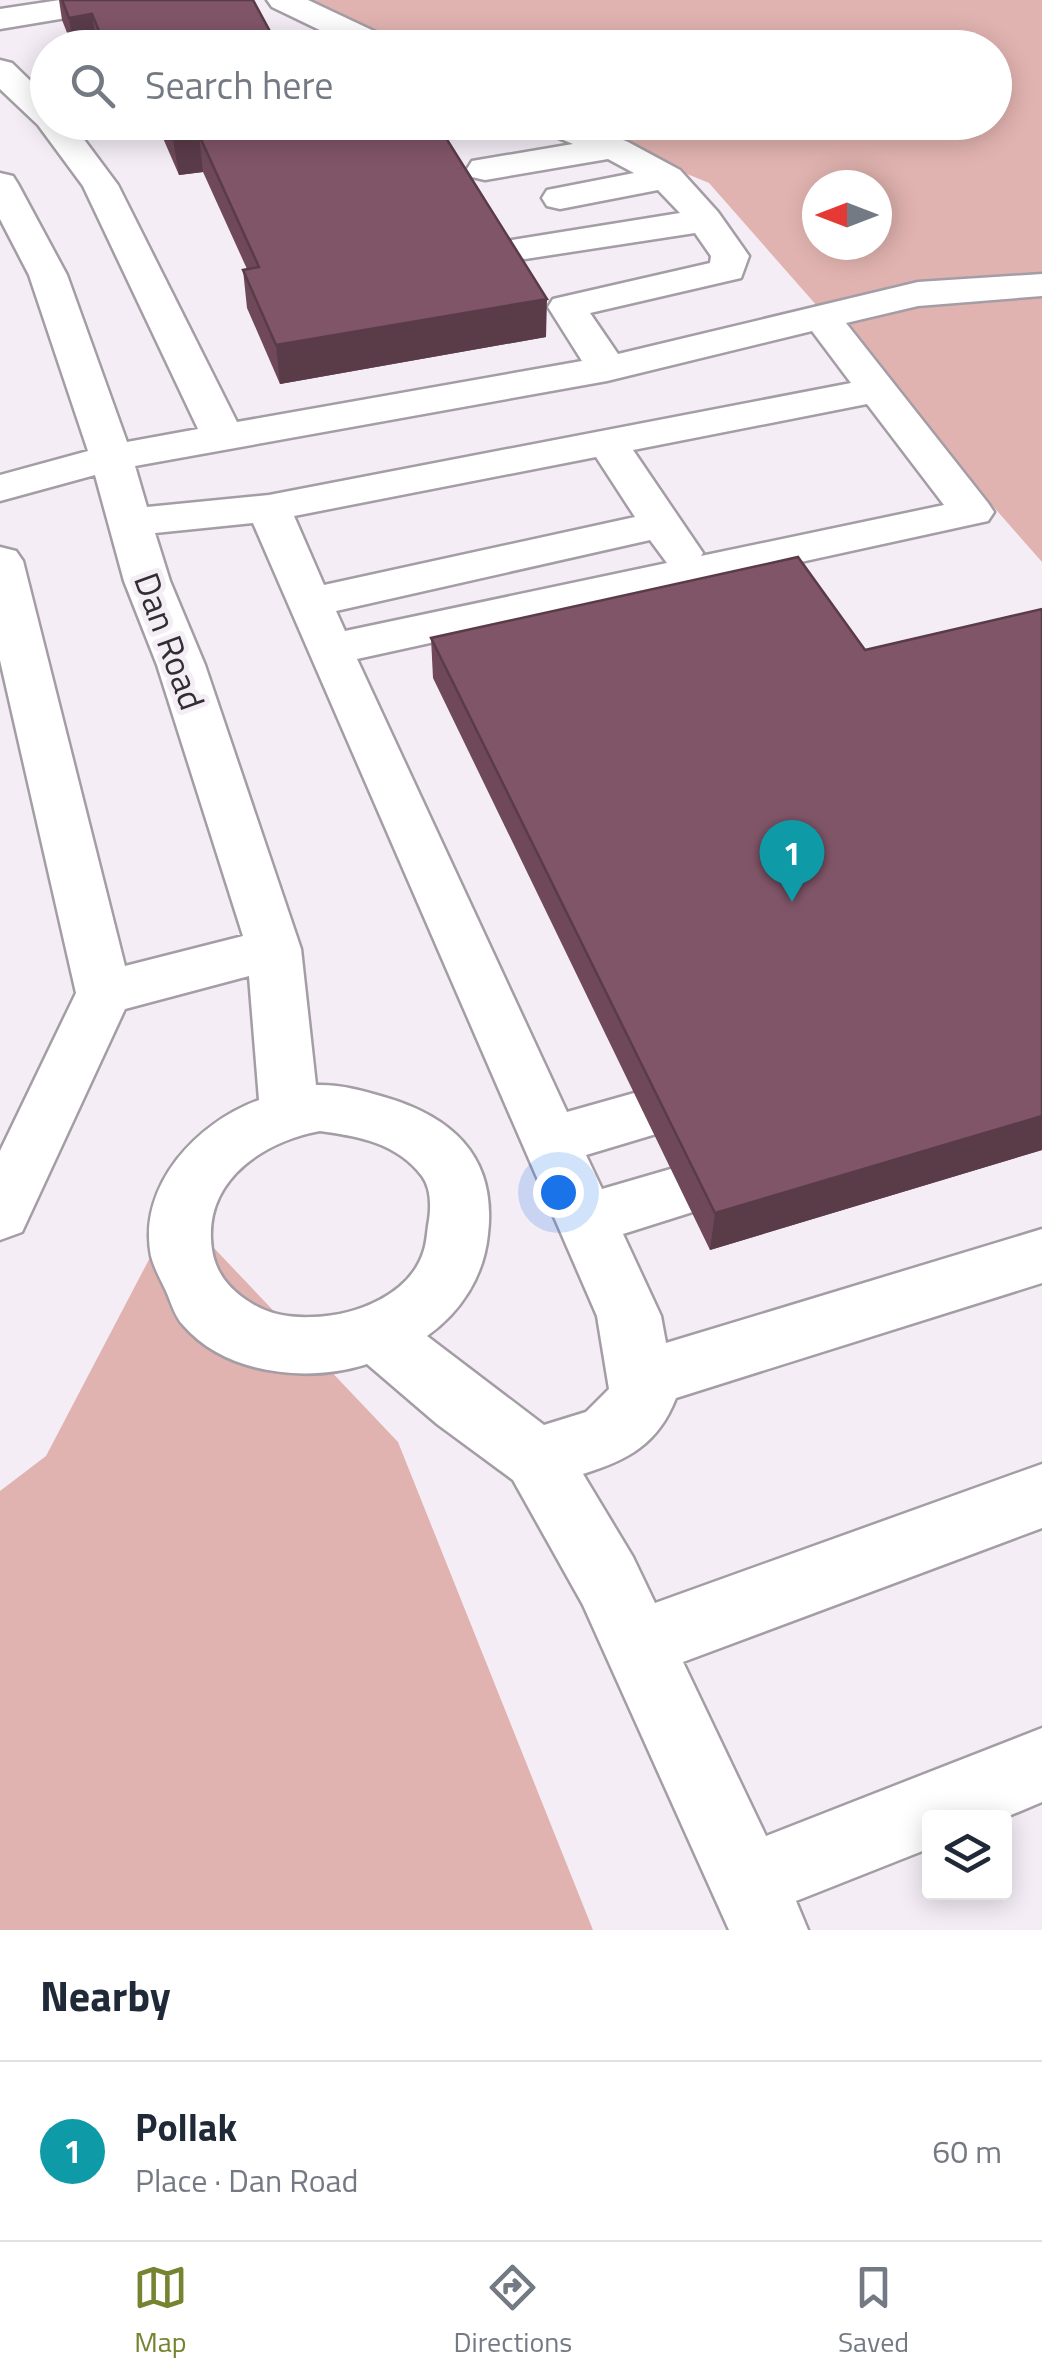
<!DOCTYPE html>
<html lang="en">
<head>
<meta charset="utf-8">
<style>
	:root { --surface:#fff; --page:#f2f2f3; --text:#1f2937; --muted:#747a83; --line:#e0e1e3; --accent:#768331 }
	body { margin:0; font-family:"Titillium Web",sans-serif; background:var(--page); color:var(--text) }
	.controls { position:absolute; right:30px; bottom:30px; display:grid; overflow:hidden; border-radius:10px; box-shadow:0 5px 25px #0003 }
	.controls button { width:90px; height:90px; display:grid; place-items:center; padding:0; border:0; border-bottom:2px solid var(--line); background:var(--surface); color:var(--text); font:50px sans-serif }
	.compass { position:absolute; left:802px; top:170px; width:90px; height:90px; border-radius:50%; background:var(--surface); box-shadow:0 5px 25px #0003; rotate:270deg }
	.you { position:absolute; left:558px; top:1192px; width:35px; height:35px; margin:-25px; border:8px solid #fff; border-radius:50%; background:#1a73e8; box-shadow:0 0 0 15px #1a73e833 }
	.badge { display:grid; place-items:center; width:65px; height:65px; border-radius:50%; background:var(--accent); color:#fff; font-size:32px; font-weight:700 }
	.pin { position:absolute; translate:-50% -82px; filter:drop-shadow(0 2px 5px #0008) }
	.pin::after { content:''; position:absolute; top:52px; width:35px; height:30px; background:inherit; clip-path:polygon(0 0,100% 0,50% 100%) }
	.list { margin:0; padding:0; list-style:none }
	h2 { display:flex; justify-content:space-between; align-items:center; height:130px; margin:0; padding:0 40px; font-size:42px }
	h2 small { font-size:32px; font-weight:400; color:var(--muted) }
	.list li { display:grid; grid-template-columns:65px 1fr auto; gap:30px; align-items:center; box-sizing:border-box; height:180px; padding:0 40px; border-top:2px solid var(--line) }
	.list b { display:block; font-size:38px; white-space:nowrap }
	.list p { margin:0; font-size:32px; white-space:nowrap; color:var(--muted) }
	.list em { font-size:32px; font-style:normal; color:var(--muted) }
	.icon { flex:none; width:55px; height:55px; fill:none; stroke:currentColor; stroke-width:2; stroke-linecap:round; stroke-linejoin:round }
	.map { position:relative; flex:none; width:1042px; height:1930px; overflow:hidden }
	.search { position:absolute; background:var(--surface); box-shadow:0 5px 25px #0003; left:30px; right:30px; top:30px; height:110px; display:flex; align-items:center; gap:25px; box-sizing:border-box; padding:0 35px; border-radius:55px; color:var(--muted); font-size:38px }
	.sheet { height:310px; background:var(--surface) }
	nav { display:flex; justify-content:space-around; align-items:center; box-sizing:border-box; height:140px; border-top:2px solid var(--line); background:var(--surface); font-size:28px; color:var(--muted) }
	nav a { display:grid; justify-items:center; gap:5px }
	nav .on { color:var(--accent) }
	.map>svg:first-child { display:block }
</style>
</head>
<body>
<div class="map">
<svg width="1042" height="1930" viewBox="0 0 1042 1930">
	<rect width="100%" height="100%" fill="#f4edf6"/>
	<g fill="#e1b3b0" fill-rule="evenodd">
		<path d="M 267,0 L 1042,0 L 1042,562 L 709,183 L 563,123 L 994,122 L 994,48 L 382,47 ZM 817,185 L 877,185 L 877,245 L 817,245 Z"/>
		<path d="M 176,1208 L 398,1442 L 593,1930 L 0,1930 L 0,1491 L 46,1456 Z"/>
	</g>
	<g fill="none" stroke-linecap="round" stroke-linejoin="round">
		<g stroke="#a49da5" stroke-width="5">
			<g id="minor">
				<path d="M 60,0 L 136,0 L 131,7 L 120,9 L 0,29 L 0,9 Z"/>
				<path d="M 267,0 L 308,0 L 395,41 L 400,48 L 357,48 L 272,7 Z"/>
				<path d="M 0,60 L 12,63 L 48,98 L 48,122 L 71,122 L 118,185 L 237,422 L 582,361 L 548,307 L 553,299 L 710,263 L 711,256 L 695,233 L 525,259 L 512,256 L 506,248 L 512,240 L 680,213 L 658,190 L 560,209 L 547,206 L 542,198 L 547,190 L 634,173 L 608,159 L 485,180 L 472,177 L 467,169 L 472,161 L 573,144 L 537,129 L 532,122 L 580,122 L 628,142 L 680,170 L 718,212 L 749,256 L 741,278 L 590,313 L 618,354 L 918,282 L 1042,274 L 1042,296 L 918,306 L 846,323 L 988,503 L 994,512 L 988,521 L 357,659 L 567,1112 L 645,1090 L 666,1097 L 674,1114 L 666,1131 L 586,1155 L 602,1189 L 681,1166 L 702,1173 L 711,1191 L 702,1209 L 623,1234 L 661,1316 L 666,1343 L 1042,1229 L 1042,1283 L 676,1398 C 658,1444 628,1460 583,1474 L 633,1557 L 655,1603 L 1042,1464 L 1042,1528 L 683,1662 L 766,1836 L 1042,1728 L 1042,1802 L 1004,1818 L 930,1818 L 930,1848 L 796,1901 L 808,1930 L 729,1930 L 583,1605 L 513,1480 L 437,1424 L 367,1364 C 308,1383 226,1375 183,1325 C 175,1317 171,1302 166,1291 C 161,1280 154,1268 151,1256 C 137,1185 198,1122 259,1100 L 249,976 L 125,1009 L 22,1232 L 0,1240 L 0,1151 L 76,993 L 0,660 L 0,547 L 16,551 L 23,561 L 125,966 L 243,936 L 157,665 L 124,581 L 95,475 L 0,501 L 0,475 L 88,451 L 29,275 L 0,219 L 0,173 L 13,176 L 18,184 L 67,275 L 127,442 L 198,429 L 83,186 L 38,125 L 0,89 ZM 812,331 L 851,383 L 269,495 L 147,507 L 135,466 L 607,381 ZM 867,404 L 944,505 L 701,556 L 703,553 L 633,450 ZM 596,457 L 635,517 L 324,585 L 294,516 ZM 253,523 L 597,1316 L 609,1389 L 586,1412 L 544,1425 L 427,1336 C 461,1312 484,1276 488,1234 C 497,1157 453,1117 384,1097 C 362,1090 338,1084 316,1085 L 301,949 L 205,665 L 170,581 L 155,533 ZM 650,540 L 667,563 L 345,631 L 336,611 ZM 320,1131 C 358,1136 397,1143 422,1176 C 431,1188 431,1206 429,1220 C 427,1230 427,1241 424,1250 C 411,1295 355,1316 313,1317 C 285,1318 265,1314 242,1297 C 222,1282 212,1264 211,1239 C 208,1177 266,1141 320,1131 Z"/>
				<path d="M 431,122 L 496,122 L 491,129 L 444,138 L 432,135 L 427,128 Z"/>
			</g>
		</g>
		<use href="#minor" fill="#fff" fill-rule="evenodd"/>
	</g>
	<g fill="#6f4959">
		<path d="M 59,0 L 253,0 L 279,48 L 73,48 L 62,20 Z"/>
		<path d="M 156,122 L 436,122 L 546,337 L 280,384 L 247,308 L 243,270 L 247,269 L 203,172 L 179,175 Z"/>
		<path d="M 1042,609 L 1042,1150 L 710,1250 L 433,678 L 431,638 L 865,650 Z"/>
	</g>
	<g fill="#5a3c49">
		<path d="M 92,14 L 97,48 L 74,48 L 69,18 Z"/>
		<path d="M 199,135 L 203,172 L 179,175 L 173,139 Z"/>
		<path d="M 547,299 L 546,337 L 280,384 L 276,345 Z"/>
		<path d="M 1042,1116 L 1042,1150 L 710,1250 L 715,1213 Z"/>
	</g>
	<g fill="#815568" stroke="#5a3c49" stroke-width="2.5">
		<path d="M 62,0 L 253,0 L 279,48 L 106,48 L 92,14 L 69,18 Z"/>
		<path d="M 166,122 L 436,122 L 547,299 L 276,345 L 243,270 L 259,267 L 199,135 L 173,139 Z"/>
		<path d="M 798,557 L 865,650 L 1042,609 L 1042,1116 L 715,1213 L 431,638 Z"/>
	</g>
	<g text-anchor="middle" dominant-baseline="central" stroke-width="10" stroke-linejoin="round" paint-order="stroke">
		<g font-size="35" fill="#312e32" stroke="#f4edf6">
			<text transform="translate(170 641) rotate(70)">Dan Road</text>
		</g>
	</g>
</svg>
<div class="controls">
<button><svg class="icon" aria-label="layers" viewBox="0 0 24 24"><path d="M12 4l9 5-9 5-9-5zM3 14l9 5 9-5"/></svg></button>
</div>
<svg class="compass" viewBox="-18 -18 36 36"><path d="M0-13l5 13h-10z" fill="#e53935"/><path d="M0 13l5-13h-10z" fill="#747a83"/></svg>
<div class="you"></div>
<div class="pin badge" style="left:792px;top:902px;background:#0f9aa8">1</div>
<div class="search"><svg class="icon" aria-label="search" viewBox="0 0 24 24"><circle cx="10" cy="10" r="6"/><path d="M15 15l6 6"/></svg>Search here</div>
</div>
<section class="sheet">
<h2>Nearby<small></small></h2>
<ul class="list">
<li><span class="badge" style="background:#0f9aa8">1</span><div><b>Pollak</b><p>Place · Dan Road</p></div><em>60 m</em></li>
</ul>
</section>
<nav>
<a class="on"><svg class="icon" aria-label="map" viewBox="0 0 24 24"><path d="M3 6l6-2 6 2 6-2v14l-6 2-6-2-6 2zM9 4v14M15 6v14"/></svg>Map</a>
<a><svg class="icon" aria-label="directions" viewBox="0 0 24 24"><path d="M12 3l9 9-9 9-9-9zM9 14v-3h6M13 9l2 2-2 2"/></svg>Directions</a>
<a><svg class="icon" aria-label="saved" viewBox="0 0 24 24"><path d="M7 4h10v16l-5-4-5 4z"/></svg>Saved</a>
</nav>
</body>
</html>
